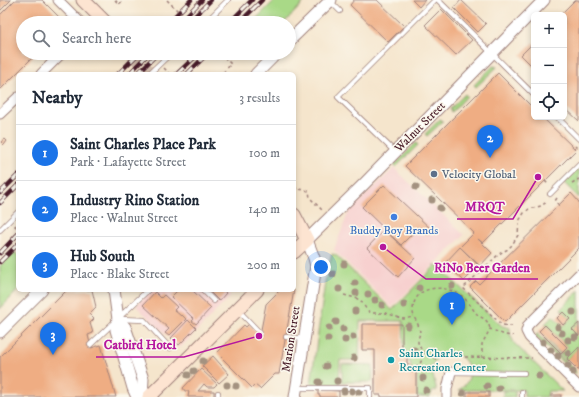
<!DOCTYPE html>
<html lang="en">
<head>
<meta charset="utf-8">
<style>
	:root { --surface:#fff; --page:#f6f6f7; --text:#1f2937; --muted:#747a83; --line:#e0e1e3; --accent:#1a73e8 }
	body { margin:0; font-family:"IM FELL DW Pica",serif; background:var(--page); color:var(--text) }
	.controls { position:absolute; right:12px; top:12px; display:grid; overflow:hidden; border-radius:6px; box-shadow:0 2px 6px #0003 }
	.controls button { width:36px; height:36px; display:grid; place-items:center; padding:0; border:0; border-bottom:1px solid var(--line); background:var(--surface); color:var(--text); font:20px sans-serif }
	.you { position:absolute; left:321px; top:267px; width:14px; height:14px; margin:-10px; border:3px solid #fff; border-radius:50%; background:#1a73e8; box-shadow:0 0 0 6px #1a73e833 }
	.badge { display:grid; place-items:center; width:26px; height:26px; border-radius:50%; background:var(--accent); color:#fff; font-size:13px; font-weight:700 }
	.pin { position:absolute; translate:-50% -33px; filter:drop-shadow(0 1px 2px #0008) }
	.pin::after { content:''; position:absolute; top:21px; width:14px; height:12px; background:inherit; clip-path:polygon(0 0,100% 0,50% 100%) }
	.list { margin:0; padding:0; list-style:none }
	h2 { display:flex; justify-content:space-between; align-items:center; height:52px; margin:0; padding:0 16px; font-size:17px }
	h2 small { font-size:13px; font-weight:400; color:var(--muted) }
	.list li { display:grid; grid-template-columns:26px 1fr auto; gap:12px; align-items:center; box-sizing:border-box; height:56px; padding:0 16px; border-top:1px solid var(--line) }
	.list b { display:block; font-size:15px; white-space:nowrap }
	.list p { margin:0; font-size:13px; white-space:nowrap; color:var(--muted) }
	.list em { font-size:13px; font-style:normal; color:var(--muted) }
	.icon { flex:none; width:22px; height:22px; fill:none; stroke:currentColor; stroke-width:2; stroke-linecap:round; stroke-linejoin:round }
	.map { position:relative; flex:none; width:579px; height:397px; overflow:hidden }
	.search { position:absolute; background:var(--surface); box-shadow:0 2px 6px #0003; left:16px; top:16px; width:280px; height:44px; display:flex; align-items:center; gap:10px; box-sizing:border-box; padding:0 14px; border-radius:22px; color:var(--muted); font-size:15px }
	.panel { position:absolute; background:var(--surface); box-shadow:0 2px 6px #0003; left:16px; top:72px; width:280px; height:220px; border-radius:6px }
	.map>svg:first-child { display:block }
</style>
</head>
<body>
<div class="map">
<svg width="579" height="397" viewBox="0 0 579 397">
	<rect width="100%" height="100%" fill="#fbf7ec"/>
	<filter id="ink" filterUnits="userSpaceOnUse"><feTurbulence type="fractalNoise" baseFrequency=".025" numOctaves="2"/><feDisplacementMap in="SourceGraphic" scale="8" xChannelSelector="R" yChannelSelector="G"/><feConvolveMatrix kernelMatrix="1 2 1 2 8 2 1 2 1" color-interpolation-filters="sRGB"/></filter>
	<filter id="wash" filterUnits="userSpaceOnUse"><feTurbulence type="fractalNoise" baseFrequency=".012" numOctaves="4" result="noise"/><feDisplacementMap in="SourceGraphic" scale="16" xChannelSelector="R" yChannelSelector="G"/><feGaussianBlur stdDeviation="0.9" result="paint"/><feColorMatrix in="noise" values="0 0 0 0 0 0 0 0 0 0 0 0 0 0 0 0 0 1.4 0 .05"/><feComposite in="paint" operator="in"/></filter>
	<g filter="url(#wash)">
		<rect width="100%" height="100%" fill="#f5e5cc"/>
		<g fill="#f7d0cf">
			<path d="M 394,168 L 464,235 L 392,307 L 334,250 L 349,211 Z"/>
			<path d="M 151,290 L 225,290 L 231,296 L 180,348 L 136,306 Z"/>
		</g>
		<g fill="#a9d987" stroke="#7a7c59">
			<path d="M 275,0 L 306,0 L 284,23 L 252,23 Z"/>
			<path d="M 493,66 L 497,67 L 476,87 L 474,85 Z"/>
			<path d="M 465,94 L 467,96 L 452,112 L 450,109 Z"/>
			<path d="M 440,119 L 443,121 L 427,136 L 425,134 Z"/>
			<path d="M 416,143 L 418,145 L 396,167 L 394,165 Z"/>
			<path d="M 579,168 L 579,198 L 564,183 Z"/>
			<path d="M 14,252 L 18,255 L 18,290 L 0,309 L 0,266 Z"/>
			<path d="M 332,254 L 336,255 L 392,310 L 436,265 L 502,326 L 510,328 L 510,334 L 514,343 L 563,391 L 548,391 L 547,397 L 524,397 L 524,390 L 459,390 C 490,369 445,332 431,368 L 436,387 L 436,391 L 433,390 L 430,397 L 417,397 L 417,370 L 411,370 L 411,363 L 409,363 L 409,355 L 404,349 L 403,321 L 360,321 L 359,360 L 340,360 L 339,385 L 311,384 L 325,282 Z"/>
			<path d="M 579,290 L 579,322 L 572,329 L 579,337 L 579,347 L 566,360 L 538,332 L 561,354 L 568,347 L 545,324 L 553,316 L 563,326 L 570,319 L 561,309 Z"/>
			<path d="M 537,334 L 576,372 L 575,374 L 535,336 Z"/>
			<path d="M 342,364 L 373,365 L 372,382 L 342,382 Z"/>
			<rect x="503" y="391" width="12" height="6"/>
		</g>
		<g id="blocks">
			<g fill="#efad83">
				<path d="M 0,0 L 11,0 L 0,11 Z"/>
				<path d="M 15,0 L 42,0 L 65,23 L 23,23 L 23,53 L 37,53 L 0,90 L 0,15 Z"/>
				<path d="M 354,0 L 377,0 L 404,26 L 388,42 L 350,5 Z"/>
				<path d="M 412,0 L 425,0 L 419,7 Z"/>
				<path d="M 461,0 L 486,24 L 478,32 L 454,8 Z"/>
				<path d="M 575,0 L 579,0 L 579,121 L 564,107 L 564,15 L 560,15 Z"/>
				<path d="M 441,9 L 472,40 L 456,55 L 425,25 Z"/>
				<path d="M 534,42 L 534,68 L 521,55 Z"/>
				<path d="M 498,73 L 534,109 L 534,117 L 542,117 L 576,150 L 483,243 L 478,239 L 492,253 L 480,266 L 460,247 L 474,233 L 405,166 Z"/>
				<path d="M 5,139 L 7,141 L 4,145 L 1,142 Z"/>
				<path d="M 384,185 L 432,230 L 427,235 L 419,227 L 401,245 L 362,207 Z"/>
				<path d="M 571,193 L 579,202 L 579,248 L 505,322 L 470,287 L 476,281 L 479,284 Z"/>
				<path d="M 384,230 L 415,258 L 398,277 L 367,248 Z"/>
				<path d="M 460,247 L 479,266 L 464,281 L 445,263 Z"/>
				<path d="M 67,290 L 92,290 L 96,307 L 89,314 L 94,319 L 90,323 L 93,333 L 88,335 L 91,348 L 101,345 L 116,397 L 0,397 L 0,357 Z"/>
				<path d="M 178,290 L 192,290 L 211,308 L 196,324 L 192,321 L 194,319 L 171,297 Z"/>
				<path d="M 208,290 L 223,290 L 226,293 L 219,301 Z"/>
				<path d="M 280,290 L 294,290 L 279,374 L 275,374 L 260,389 L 255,385 L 252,388 L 217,353 L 244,325 L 246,327 L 249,324 L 260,335 L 266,304 Z"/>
				<path d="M 155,292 L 161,298 L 164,295 L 177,307 L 174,310 L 181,316 L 182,315 L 186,319 L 169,336 L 165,333 L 169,329 L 143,305 Z"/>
				<path d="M 563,312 L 570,319 L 563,325 L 557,318 Z"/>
				<path d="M 188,320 L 196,328 L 179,345 L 171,338 Z"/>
				<path d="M 579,323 L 579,336 L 572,329 Z"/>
				<path d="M 362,324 L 402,324 L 402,350 L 407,356 L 407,365 L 410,365 L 410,371 L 416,371 L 416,397 L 381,397 L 381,395 L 375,395 L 375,350 L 362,350 Z"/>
				<path d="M 545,325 L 567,347 L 561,353 L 539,331 Z"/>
				<path d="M 579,347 L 579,370 L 578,370 L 567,359 Z"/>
				<path d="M 213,356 L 229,374 L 219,383 L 202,366 Z"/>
				<path d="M 201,369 L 217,384 L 214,387 L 207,387 L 204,384 L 198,391 L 214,391 L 214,397 L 188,397 L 189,391 L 185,391 L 183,388 Z"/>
				<path d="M 320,390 L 339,391 L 339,397 L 320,397 L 320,395 L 318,395 L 318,391 Z"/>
				<rect x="467" y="392" width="22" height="5"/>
				<rect x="551" y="395" width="10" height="2"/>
			</g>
		</g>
	</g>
	<g filter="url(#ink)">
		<use href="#blocks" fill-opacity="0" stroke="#a0827c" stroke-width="1"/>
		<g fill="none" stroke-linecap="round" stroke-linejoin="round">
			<path stroke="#d3bdac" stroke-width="13" stroke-dasharray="13 6" stroke-linecap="butt" d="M 131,53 L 151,74"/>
			<g stroke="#a0827c" stroke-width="6">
				<g id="service">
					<path d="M 438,0 L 534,95"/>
					<path d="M 330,1 L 340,11"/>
					<path d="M 205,23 L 228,0"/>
					<path d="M 149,74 L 171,53"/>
					<path d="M 557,117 L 579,139"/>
					<path d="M 395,152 L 338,97 L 435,0"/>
					<path d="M 550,194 L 579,165"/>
					<path d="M 0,230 L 18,212"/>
					<path d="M 203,290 L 214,301"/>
					<path d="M 239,311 L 260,333"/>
					<path d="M 120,319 L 144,320 L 170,348"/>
					<path d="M 286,337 L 304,339"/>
					<path d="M 90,345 L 148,290"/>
					<path d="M 451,372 L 524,373"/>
					<path d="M 297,388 L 370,388 L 370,397"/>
					<path d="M 218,397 L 218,393"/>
					<path d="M 522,397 L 522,392"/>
				</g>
			</g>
			<g stroke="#a0827c" stroke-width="11">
				<g id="minor">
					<path d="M 58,0 L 81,23"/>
					<path d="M 41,74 L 62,53"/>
					<path d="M 0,114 L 18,97"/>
					<path d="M 579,274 L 528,325 L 526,331 L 529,337 L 579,387"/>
					<path d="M 447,397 L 447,389 L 451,372"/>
				</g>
			</g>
			<g stroke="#a0827c" stroke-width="13">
				<g id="tertiary">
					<path d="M 289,41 L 331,0"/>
					<path d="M 256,74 L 277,53"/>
					<path d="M 114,290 L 118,319 L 116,330 L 133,388 L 137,397"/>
					<path d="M 118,319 L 125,327 L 143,379 L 142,397"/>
					<path d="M 0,332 L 42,290"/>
					<path d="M 295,397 L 316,266 L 314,258 L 307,240 L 364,184 L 544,0"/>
				</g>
			</g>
			<g stroke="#a0827c" stroke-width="15">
				<g id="secondary">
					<path d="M 83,0 L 106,23"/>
					<path d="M 294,215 L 307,240 L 294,252"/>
					<path d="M 149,397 L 257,290"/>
				</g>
			</g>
			<g stroke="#a0827c" stroke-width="1.5" stroke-dasharray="3 3" stroke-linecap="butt">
				<path d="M 115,0 L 119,4 L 124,0"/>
				<path d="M 220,53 L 231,64 L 222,74"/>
				<path d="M 164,68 L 170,74"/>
				<path d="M 575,146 L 579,150"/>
				<path d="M 545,181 L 549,185"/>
				<path d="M 572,183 L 579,179"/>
				<path d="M 294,188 L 309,191 L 310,198 L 322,210"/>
				<path d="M 557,198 L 555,201 L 559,205"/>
				<path d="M 16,225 L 15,226 L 18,229"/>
				<path d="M 344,295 L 356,298 L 361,301 L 367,310 L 371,313 L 386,313 L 403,319 L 414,317"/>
				<path d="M 512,326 L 502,325 L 463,288 L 499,254 L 508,249 L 512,245 L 518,235 L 519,221 L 524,213 L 529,209 L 541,206 L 548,201"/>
				<path d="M 465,357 L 532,358"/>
				<path d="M 482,358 L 482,344 L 490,329 L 505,335 L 513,336"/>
				<path d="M 436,359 C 429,356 417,349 418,340 C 419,335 421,333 419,328 C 418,322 413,318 413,311 C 413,283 447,284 463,297 C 469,302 472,309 477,314 C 484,320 488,319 490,329"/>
				<path d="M 410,368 L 414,368 L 420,364 L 425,352"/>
			</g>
			<use href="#service" stroke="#fff" stroke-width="4.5"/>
			<use href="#minor" stroke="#fff" stroke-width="9"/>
			<use href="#tertiary" stroke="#fff" stroke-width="11"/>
			<use href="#secondary" stroke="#fde4d1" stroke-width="13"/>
			<g stroke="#4a1f2b" stroke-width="4.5">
				<g id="rail">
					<path d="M 168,23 L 191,0"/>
					<path d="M 179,23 L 202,0"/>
					<path d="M 188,23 L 211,0"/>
					<path d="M 229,23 L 252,0"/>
					<path d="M 239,23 L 262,0"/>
					<path d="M 118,74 L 139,53"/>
					<path d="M 129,74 L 149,53"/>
					<path d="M 137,74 L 158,53"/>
					<path d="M 177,74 L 199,53"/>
					<path d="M 187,74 L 208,53"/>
					<path d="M 0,193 L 18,175"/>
					<path d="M 0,203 L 18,185"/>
					<path d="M 0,253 L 18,234"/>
					<path d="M 0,262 L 18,244"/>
				</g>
			</g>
			<use href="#rail" stroke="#fbf7ec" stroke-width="3" stroke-dasharray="9" stroke-linecap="butt"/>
			<path stroke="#a0827c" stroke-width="1.5" stroke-dasharray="3 3" stroke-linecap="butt" d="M 167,0 L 190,23"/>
		</g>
		<g fill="#a49280">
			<circle cx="416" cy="187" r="3.5"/>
			<circle cx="432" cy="200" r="3.5"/>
			<circle cx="440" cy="208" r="3.5"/>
			<circle cx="344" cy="264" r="3.5"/>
			<circle cx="333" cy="274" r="3.5"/>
			<circle cx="355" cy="283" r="3.5"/>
			<circle cx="452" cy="286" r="3.5"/>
			<circle cx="419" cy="288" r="3.5"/>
			<circle cx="339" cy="289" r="3.5"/>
			<circle cx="356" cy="293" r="3.5"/>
			<circle cx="368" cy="294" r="3.5"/>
			<circle cx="375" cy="300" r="3.5"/>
			<circle cx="382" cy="305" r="3.5"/>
			<circle cx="404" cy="305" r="3.5"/>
			<circle cx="355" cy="311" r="3.5"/>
			<circle cx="573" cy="312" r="3.5"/>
			<circle cx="336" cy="322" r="3.5"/>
			<circle cx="408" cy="326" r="3.5"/>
			<circle cx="558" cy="327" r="3.5"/>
			<circle cx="329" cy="328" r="3.5"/>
			<circle cx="343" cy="329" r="3.5"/>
			<circle cx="562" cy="333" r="3.5"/>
			<circle cx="353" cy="337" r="3.5"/>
			<circle cx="575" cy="337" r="3.5"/>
			<circle cx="328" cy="339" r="3.5"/>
			<circle cx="345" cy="340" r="3.5"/>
			<circle cx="568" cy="340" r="3.5"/>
			<circle cx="543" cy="342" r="3.5"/>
			<circle cx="414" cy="350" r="3.5"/>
			<circle cx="551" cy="350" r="3.5"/>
			<circle cx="568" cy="353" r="3.5"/>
			<circle cx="558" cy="356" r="3.5"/>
			<circle cx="354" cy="358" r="3.5"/>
			<circle cx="203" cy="361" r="3.5"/>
			<circle cx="326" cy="366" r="3.5"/>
			<circle cx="568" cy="366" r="3.5"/>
			<circle cx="194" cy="371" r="3.5"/>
			<circle cx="573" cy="372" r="3.5"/>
			<circle cx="188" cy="375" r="3.5"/>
			<circle cx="539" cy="376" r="3.5"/>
			<circle cx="423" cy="378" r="3.5"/>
			<circle cx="337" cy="381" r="3.5"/>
			<circle cx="319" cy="382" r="3.5"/>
			<circle cx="227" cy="385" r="3.5"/>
			<circle cx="236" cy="386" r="3.5"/>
			<circle cx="487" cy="386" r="3.5"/>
			<circle cx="499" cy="388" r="3.5"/>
			<circle cx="426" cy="390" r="3.5"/>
			<circle cx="344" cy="391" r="3.5"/>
			<circle cx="352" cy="391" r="3.5"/>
			<circle cx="359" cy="392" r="3.5"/>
			<circle cx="463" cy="393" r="3.5"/>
		</g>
	</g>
	<circle fill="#5c6f8a" stroke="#fbf7ec" stroke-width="1.5" cx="434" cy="174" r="4"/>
	<circle fill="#3f7fe0" stroke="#fbf7ec" stroke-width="1.5" cx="394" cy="217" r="4"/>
	<circle fill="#0f9aa8" stroke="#fbf7ec" stroke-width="1.5" cx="391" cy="360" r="4"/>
	<g text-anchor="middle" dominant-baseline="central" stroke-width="3" stroke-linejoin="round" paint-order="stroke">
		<g font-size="12" fill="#4a1f2b" stroke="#fbf7ec">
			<text transform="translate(420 127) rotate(-45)">Walnut Street</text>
			<text transform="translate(291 339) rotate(-81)">Marion Street</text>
		</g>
		<g font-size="12" fill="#4e5e75" stroke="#fbf7ec" text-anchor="start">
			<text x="442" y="174">Velocity Global</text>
		</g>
		<g font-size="12" fill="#366cbe" stroke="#fbf7ec">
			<text x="394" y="230">Buddy Boy Brands</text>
		</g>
		<g font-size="12" fill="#0d838f" stroke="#fbf7ec" text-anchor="start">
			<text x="399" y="353">Saint Charles<tspan x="399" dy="14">Recreation Center</tspan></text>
		</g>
	</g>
	<path fill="none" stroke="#b5179e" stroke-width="1.5" d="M538 177L513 219H457M383 247L426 279H538M259 336L184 357H96"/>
	<g fill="#b5179e" stroke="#fbf7ec" stroke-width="1.5">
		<circle cx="538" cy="177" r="4"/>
		<circle cx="383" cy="247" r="4"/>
		<circle cx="259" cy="336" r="4"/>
	</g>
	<g font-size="13" text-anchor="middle" font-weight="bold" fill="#b5179e" stroke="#fbf7ec" stroke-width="3" stroke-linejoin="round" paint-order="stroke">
		<text x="485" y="211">MRQT</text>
		<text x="482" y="272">RiNo Beer Garden</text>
		<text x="140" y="349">Catbird Hotel</text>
	</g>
</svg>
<div class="controls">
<button>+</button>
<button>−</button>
<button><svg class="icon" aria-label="locate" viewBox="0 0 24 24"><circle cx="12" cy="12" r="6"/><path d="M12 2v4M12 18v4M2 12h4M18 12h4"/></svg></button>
</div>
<div class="you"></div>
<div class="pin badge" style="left:452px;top:325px">1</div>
<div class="pin badge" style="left:490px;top:158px">2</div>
<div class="pin badge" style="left:53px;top:355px">3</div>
<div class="search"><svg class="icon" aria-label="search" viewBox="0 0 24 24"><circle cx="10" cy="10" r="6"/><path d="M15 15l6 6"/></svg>Search here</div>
<section class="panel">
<h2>Nearby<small>3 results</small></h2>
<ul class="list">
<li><span class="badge">1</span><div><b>Saint Charles Place Park</b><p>Park · Lafayette Street</p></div><em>100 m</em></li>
<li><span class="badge">2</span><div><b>Industry Rino Station</b><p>Place · Walnut Street</p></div><em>140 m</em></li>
<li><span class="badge">3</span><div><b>Hub South</b><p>Place · Blake Street</p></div><em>200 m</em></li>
</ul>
</section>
</div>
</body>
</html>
